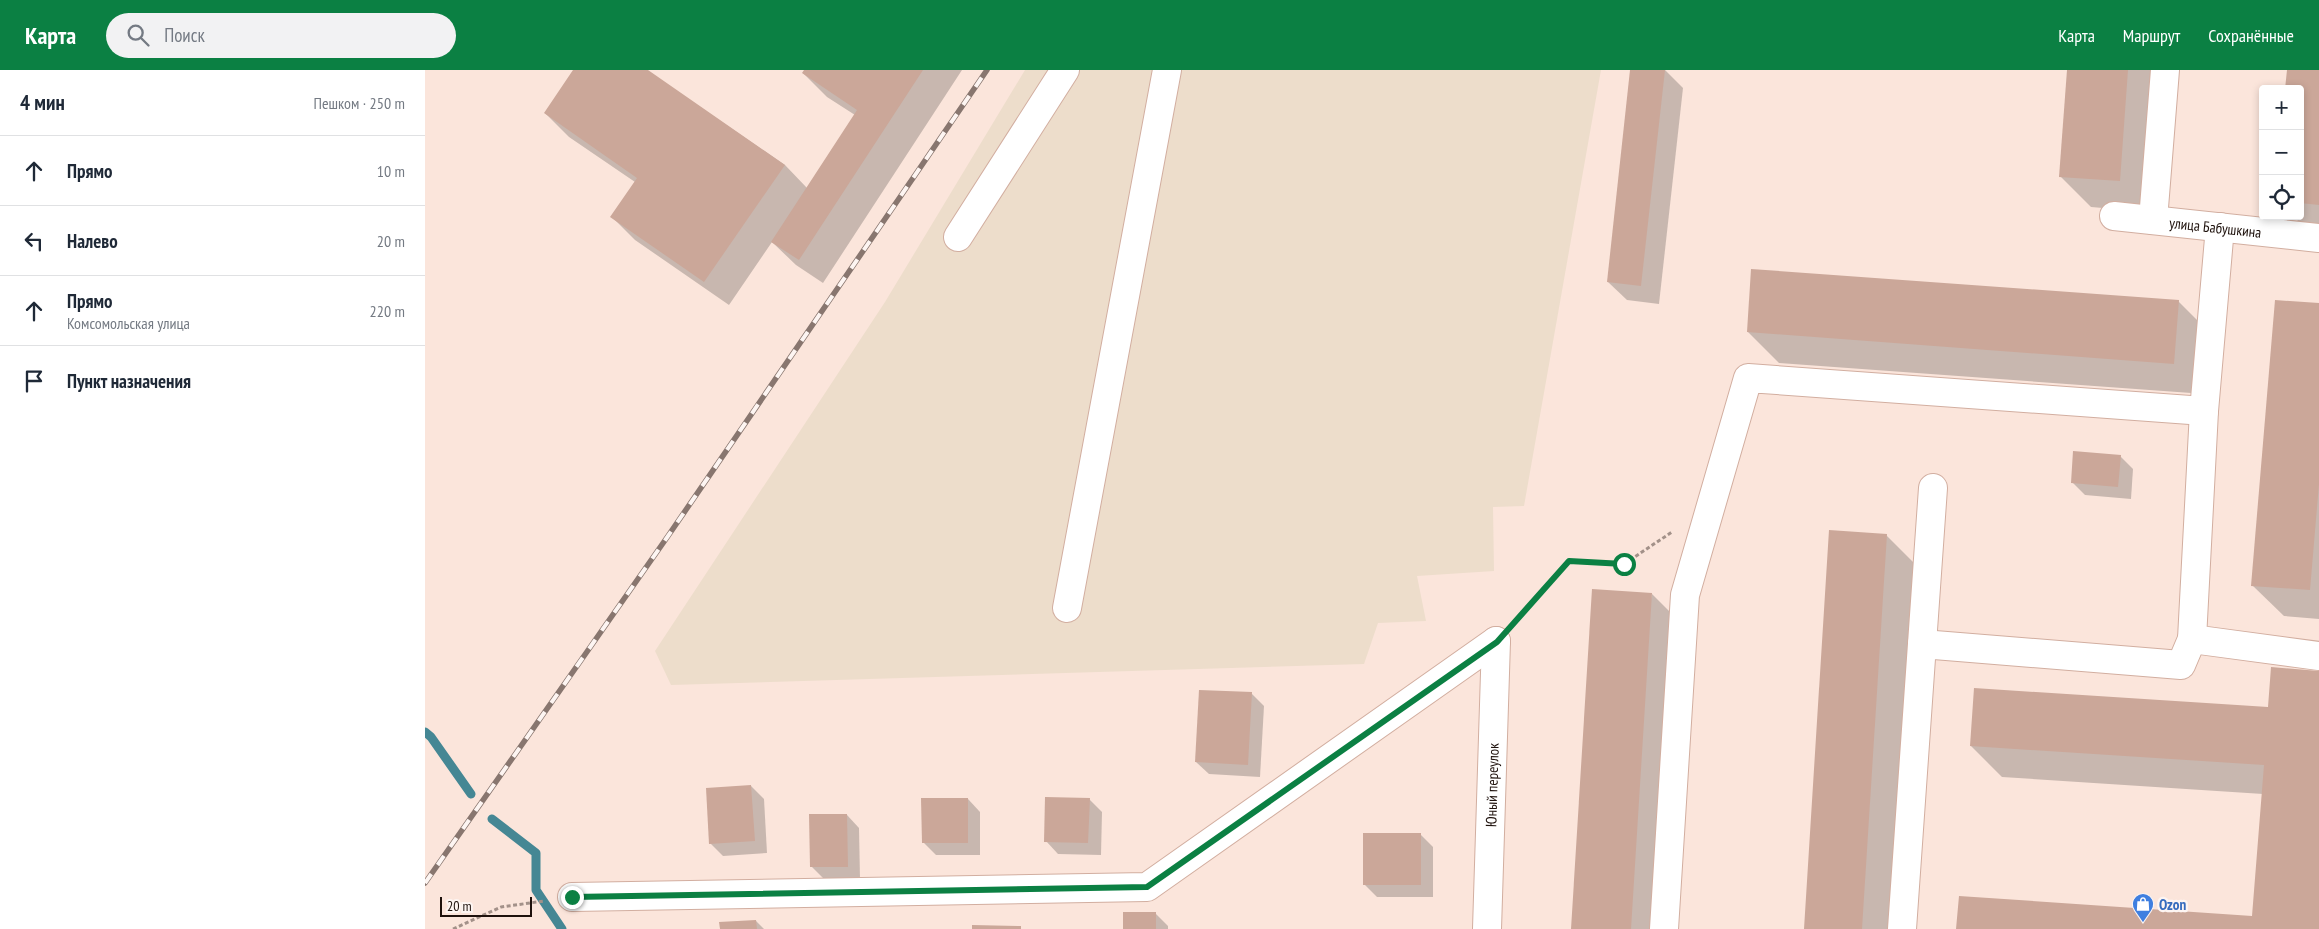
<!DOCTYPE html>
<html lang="ru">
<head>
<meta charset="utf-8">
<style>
	:root { --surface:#fff; --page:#f2f2f3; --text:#1f2937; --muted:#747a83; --line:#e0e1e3; --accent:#0b8043 }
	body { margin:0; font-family:"PT Sans Narrow",sans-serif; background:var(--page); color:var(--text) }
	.controls { position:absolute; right:15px; top:15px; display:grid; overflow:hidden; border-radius:5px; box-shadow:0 2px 8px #0003 }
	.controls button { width:45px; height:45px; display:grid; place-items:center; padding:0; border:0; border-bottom:1px solid var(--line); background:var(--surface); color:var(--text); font:25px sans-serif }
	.scale { position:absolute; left:15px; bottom:12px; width:92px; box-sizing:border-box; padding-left:5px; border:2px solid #1e110c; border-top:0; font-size:14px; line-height:18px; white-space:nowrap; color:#1e110c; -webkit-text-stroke:4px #fdf5f2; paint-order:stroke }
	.stop { position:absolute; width:15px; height:15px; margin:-11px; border:4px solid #0b8043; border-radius:50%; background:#fff }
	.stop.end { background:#0b8043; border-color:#fff; box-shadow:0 1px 5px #0008 }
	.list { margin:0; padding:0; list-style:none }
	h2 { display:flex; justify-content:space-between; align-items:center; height:65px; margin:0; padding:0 20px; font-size:21px }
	h2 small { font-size:16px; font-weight:400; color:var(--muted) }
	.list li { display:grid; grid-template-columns:32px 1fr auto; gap:15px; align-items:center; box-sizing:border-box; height:70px; padding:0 20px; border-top:1px solid var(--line) }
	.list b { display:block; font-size:19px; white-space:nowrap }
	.list p { margin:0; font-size:16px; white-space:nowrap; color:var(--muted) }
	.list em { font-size:16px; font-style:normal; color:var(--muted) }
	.icon { flex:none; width:28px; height:28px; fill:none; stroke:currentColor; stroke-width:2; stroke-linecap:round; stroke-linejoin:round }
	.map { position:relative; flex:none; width:1894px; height:859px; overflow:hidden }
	header { display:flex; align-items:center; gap:30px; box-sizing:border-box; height:70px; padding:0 25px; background:var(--accent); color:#fff }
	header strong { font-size:24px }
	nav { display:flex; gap:28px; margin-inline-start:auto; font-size:18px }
	.search { width:350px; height:45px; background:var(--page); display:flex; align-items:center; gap:12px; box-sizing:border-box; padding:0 18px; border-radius:28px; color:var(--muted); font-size:19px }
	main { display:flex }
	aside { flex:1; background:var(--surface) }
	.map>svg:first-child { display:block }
</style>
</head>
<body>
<header>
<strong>Карта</strong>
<div class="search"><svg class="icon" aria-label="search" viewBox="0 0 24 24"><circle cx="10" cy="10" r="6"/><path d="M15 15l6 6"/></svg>Поиск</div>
<nav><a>Карта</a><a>Маршрут</a><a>Сохранённые</a></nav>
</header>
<main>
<aside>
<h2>4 мин<small>Пешком · 250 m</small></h2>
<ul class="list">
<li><svg class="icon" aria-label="ahead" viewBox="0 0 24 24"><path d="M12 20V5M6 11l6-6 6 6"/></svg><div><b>Прямо</b></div><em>10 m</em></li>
<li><svg class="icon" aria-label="left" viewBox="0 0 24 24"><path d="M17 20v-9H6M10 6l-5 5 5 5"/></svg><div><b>Налево</b></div><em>20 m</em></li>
<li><svg class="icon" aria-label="ahead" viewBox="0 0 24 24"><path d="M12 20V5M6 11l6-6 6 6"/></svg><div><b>Прямо</b><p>Комсомольская улица</p></div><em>220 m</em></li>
<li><svg class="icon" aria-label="arrive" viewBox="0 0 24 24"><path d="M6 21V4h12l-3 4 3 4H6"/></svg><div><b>Пункт назначения</b></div></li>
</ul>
</aside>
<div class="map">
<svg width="1894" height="859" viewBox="0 0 1894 859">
	<rect width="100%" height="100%" fill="#fbe5db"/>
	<path fill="#edddcb" d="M 600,0 L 1176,0 L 1099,436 L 1068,437 L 1069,501 L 992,506 L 1001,551 L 953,553 L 939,594 L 246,615 L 230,581 L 460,232 Z"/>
	<g fill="#0003">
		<path d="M 150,0 L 221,0 L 360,95 L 382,118 L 430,45 L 402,27 L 378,3 L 380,0 L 537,0 L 398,213 L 371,195 L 347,172 L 304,235 L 210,170 L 187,147 L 210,112 L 144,67 L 120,43 Z"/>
		<path d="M 1206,0 L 1240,0 L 1258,18 L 1234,234 L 1202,230 L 1183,212 Z"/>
		<path d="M 1643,0 L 1736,0 L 1726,142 L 1666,137 L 1635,106 Z"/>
		<path d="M 1863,0 L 1894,0 L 1894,163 L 1884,162 L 1868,146 L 1875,146 L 1875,19 Z"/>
		<path d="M 1753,231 L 1784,262 L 1780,324 L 1354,293 L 1323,262 Z"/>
		<path d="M 1894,235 L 1894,549 L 1859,546 L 1828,516 Z"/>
		<path d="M 1695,386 L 1708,399 L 1706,429 L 1660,425 L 1647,412 Z"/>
		<path d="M 1461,465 L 1492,496 L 1469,859 L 1380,859 Z"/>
		<path d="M 1227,524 L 1258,555 L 1238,859 L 1147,859 Z"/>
		<path d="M 1894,602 L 1894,859 L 1532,859 L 1828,848 L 1838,724 L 1577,707 L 1546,676 L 1842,638 Z"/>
		<path d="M 826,623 L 839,636 L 835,707 L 784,704 L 771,692 Z"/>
		<path d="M 326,716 L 339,729 L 342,783 L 298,786 L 285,773 Z"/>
		<path d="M 543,729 L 555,742 L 555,785 L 511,785 L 498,772 Z"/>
		<path d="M 664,729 L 677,742 L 676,785 L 633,784 L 621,771 Z"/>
		<path d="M 422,745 L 434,758 L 435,809 L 399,809 L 386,796 Z"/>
		<path d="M 995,764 L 1008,777 L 1008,827 L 952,827 L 939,814 Z"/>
		<path d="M 730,843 L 743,856 L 743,859 L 700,859 Z"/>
		<path d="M 331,851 L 339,859 L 296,859 Z"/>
	</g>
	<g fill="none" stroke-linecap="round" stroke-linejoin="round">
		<g stroke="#458794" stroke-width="9">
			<path d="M 0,662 L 6,667 L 46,724"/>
			<path d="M 67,749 L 111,783 L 111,820 L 137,859"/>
		</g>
	</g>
	<g fill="#cba799">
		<path d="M 148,0 L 223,0 L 360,95 L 279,212 L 185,147 L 212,108 L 119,43 Z"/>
		<path d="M 379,0 L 498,0 L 374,190 L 346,172 L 432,40 L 377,3 Z"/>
		<path d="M 1205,0 L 1240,0 L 1216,216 L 1182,212 Z"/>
		<path d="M 1642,0 L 1703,0 L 1695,111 L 1634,107 Z"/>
		<path d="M 1862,0 L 1894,0 L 1894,135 L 1875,133 L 1875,19 L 1860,19 Z"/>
		<path d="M 1326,199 L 1754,230 L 1749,294 L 1322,262 Z"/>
		<path d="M 1850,230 L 1894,233 L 1894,414 L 1885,520 L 1826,516 Z"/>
		<path d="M 1648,381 L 1696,385 L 1693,417 L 1646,413 Z"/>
		<path d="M 1404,460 L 1462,464 L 1437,859 L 1379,859 Z"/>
		<path d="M 1167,519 L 1227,523 L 1206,859 L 1146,859 Z"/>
		<path d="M 1846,597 L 1894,601 L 1894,859 L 1531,859 L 1534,826 L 1827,846 L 1839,695 L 1545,676 L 1549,618 L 1843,637 Z"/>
		<path d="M 774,620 L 827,622 L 823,695 L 770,692 Z"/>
		<path d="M 326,715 L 330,771 L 284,774 L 281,718 Z"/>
		<path d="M 620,727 L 665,728 L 663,773 L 619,772 Z"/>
		<path d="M 496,728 L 543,728 L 543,773 L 497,773 Z"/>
		<path d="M 384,744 L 422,744 L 423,797 L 385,797 Z"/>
		<rect x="938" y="763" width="58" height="52"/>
		<rect x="698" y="842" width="33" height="17"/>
		<path d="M 331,850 L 332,859 L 295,859 L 294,852 Z"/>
		<path d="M 547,855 L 596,856 L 596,859 L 547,859 Z"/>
	</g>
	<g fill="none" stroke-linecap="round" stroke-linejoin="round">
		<g stroke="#d2aea0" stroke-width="30">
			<g id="minor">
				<path id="s1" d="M 1689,146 L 1894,168"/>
				<path d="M 1728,150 L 1740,0"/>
				<path d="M 1795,157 L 1779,341 L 1767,569 L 1894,586"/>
				<path d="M 533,167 L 640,0"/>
				<path d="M 642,538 L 742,0"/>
				<path d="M 1497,574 L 1508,418"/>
				<path d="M 147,827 L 722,817 L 1071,571"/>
				<path id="s2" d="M 1062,859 L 1071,571"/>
				<path d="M 1239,859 L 1260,525 L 1323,308 L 1779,341"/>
				<path d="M 1477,859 L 1497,574 L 1756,595 L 1767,569"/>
			</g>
		</g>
		<g stroke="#a39189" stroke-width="3" stroke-dasharray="4 2.5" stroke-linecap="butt">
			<path d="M 1090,551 L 1144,491 L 1199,494 L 1247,462"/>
			<path d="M 28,859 L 76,837 L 119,831"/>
		</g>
		<use href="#minor" stroke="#fff" stroke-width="28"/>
		<g stroke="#88766f" stroke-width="5.5">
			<path id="rail" d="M 0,813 L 243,466 L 562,0"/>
		</g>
		<use href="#rail" stroke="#fdf5f2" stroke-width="4" stroke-dasharray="11" stroke-linecap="butt"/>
	</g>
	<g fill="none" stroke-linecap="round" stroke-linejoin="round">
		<path stroke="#0b8043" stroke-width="6" d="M 147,827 L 722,817 L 1072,572 L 1144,491 L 1199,494"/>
	</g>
	<defs>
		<g id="shop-pin" transform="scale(1.125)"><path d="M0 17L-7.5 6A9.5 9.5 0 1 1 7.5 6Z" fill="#3f7fe0" stroke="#fdf5f2"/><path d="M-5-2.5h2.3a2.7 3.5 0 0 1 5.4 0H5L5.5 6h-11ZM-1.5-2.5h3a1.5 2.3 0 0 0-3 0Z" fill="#fff"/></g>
	</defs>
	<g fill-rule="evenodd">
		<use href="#shop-pin" x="1718" y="834"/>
	</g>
	<g text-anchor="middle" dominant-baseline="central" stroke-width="4.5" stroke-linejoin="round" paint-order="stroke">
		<g font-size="15" fill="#1e110c" stroke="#fdf5f2">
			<text stroke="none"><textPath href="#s1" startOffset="102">улица Бабушкина</textPath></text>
			<text stroke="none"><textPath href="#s2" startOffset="144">Юный переулок</textPath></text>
		</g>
		<g font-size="15" font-weight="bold" fill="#366cbe" stroke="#fdf5f2" text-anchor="start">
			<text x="1734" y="834">Ozon</text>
		</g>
	</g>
</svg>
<div class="controls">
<button>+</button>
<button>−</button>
<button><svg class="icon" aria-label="locate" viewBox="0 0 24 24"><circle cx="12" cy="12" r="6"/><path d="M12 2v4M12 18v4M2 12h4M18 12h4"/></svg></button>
</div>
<div class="scale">20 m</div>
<div class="stop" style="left:1199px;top:494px"></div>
<div class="stop end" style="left:147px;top:827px"></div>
</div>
</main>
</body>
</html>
